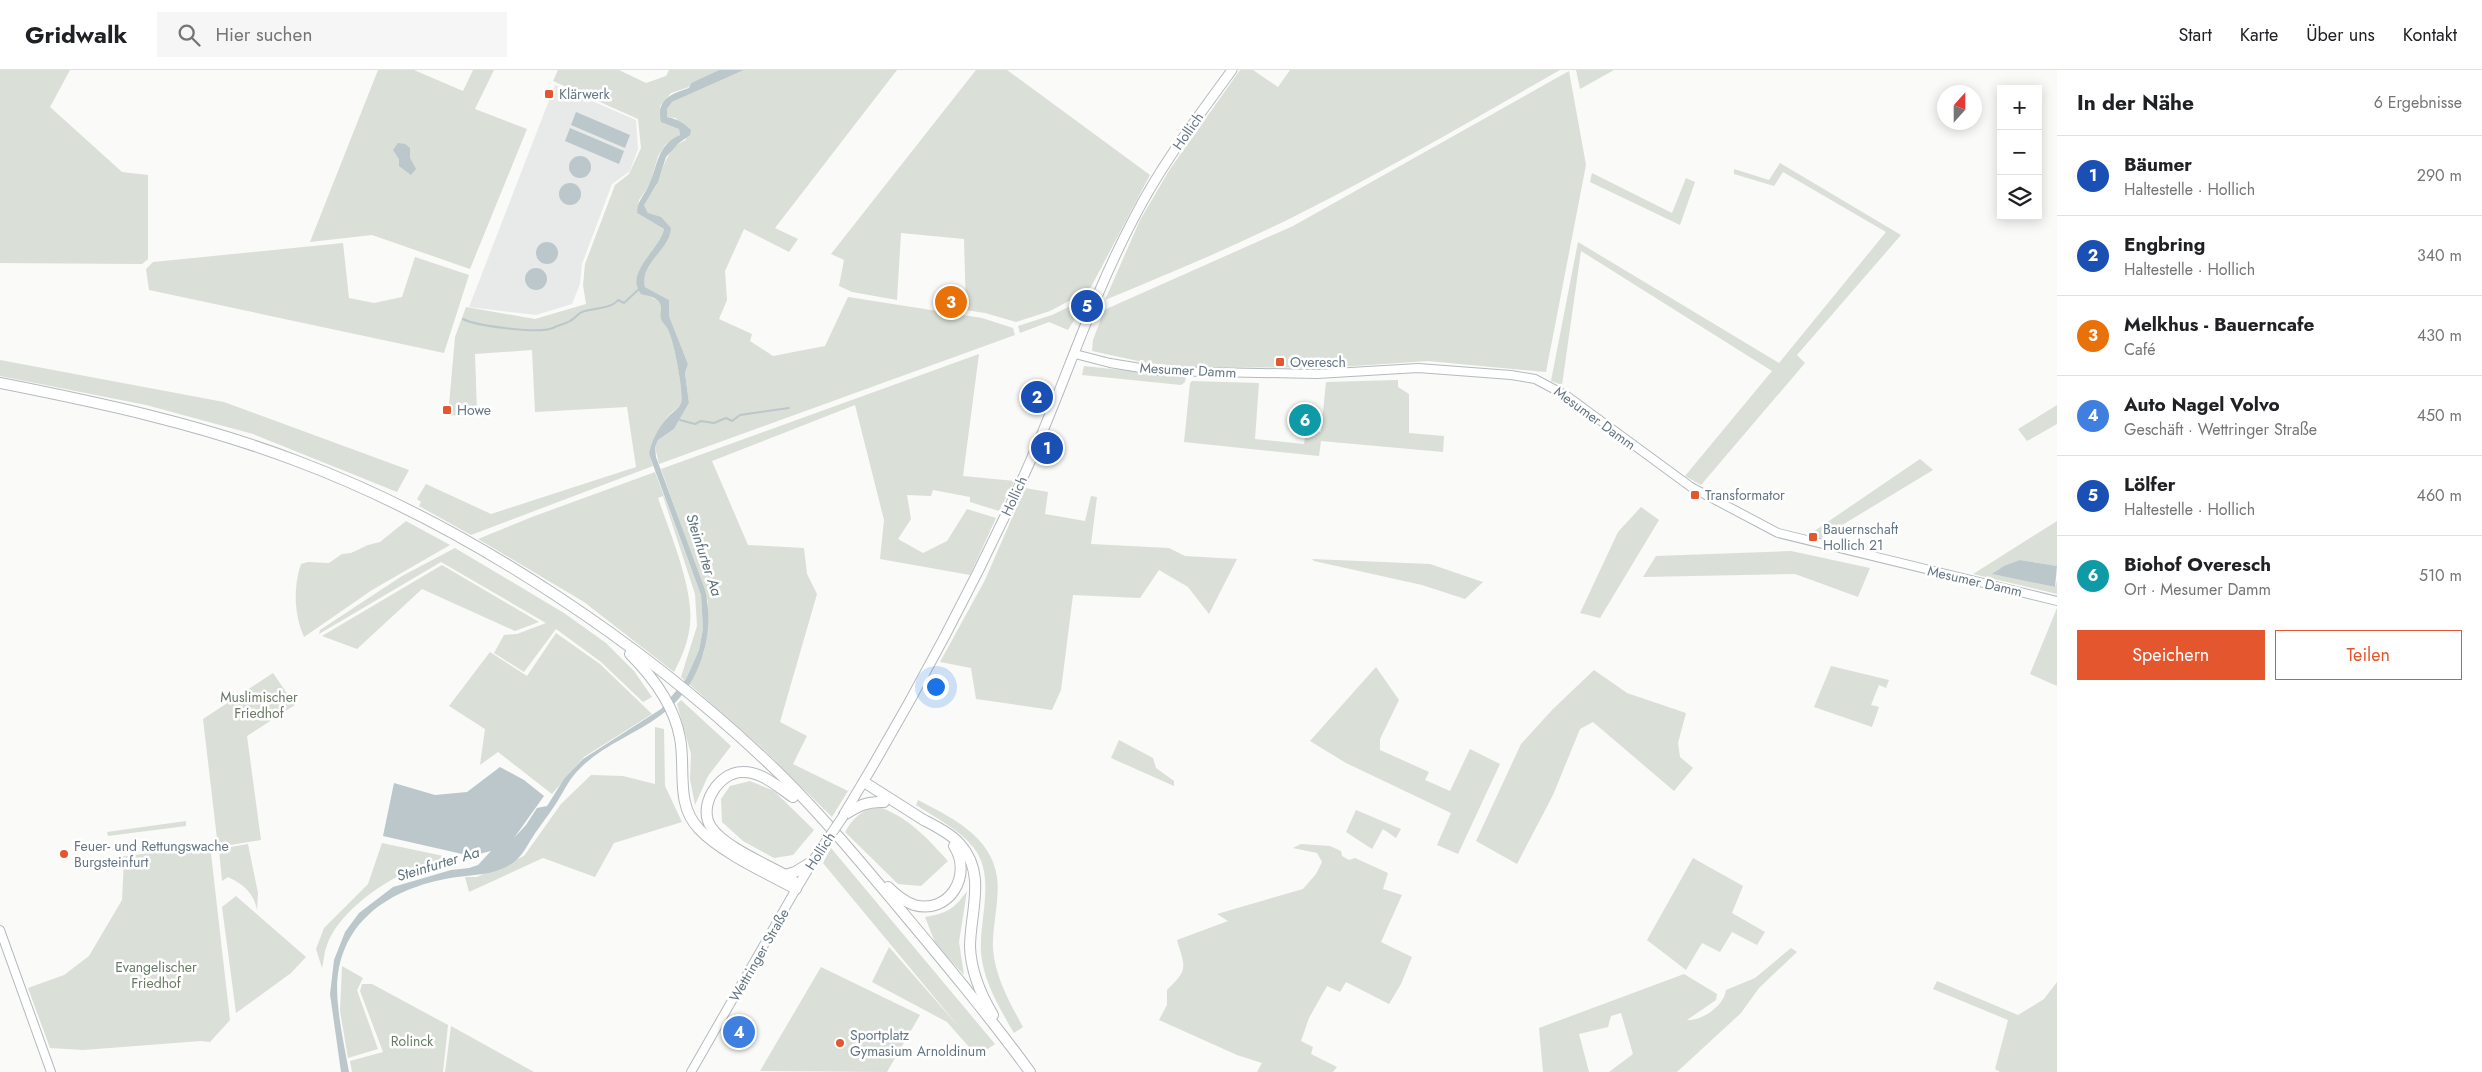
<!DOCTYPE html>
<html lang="de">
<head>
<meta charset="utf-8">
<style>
	:root { --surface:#fff; --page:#f6f6f6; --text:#202124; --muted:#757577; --line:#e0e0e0; --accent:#e4572e }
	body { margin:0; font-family:Jost,sans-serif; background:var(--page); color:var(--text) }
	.controls { position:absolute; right:15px; top:15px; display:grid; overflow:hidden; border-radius:0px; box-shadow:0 2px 12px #0003 }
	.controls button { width:45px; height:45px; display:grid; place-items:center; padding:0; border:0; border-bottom:1px solid var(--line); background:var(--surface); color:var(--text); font:25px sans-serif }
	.compass { position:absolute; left:1937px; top:15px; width:45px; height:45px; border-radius:50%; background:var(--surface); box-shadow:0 2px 12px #0003; rotate:21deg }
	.you { position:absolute; left:935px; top:616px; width:18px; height:18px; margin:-12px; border:4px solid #fff; border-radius:50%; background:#1a73e8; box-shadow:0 0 0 8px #1a73e833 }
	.badge { display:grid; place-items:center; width:32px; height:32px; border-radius:50%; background:var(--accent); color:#fff; font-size:16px; font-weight:700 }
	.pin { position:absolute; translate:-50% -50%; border:2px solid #fff; box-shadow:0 1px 5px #0006 }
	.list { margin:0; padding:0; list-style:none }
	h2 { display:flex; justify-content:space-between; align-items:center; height:65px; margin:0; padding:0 20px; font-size:21px }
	h2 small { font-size:16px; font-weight:400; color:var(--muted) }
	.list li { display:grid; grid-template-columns:32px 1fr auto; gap:15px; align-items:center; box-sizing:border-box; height:80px; padding:0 20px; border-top:1px solid var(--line) }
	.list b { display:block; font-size:19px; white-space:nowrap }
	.list p { margin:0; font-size:16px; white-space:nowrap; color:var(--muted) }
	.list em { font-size:16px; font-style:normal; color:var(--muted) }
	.actions { display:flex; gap:10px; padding:15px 20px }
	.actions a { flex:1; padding:11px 0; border:1px solid var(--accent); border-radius:0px; text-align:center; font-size:18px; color:var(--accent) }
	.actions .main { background:var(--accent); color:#fff }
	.icon { flex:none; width:28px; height:28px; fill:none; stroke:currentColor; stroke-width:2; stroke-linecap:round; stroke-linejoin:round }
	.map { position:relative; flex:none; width:2057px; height:1002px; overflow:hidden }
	header { display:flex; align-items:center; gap:30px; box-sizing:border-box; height:70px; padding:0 25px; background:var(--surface); border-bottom:1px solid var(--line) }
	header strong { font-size:24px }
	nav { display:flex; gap:28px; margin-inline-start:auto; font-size:18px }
	.search { width:350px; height:45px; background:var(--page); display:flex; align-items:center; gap:12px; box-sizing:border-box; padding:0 18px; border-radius:0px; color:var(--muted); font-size:19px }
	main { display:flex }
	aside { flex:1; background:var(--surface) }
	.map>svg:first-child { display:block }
</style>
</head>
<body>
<header>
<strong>Gridwalk</strong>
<div class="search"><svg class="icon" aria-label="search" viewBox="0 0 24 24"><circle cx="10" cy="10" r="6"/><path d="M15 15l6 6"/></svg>Hier suchen</div>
<nav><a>Start</a><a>Karte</a><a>Über uns</a><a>Kontakt</a></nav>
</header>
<main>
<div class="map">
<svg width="2057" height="1002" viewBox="0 0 2057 1002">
	<rect width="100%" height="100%" fill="#fafaf8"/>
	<path fill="#e8e9e9" d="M 555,15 L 636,50 L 638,79 L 630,101 L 612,114 L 582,194 L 580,214 L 572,234 L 536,245 L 469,237 Z"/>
	<g fill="#dadfd7">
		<path d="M 0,0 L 70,0 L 50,37 L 122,102 L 148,105 L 148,189 L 142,194 L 0,193 Z"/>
		<path d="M 378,0 L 414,0 L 463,21 L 473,0 L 494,0 L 475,39 L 527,59 L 470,199 L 372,165 L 310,172 Z"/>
		<path d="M 558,0 L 619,0 L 646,13 L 666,6 L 669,0 L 719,0 L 691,13 L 689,17 L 671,23 L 660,36 L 665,54 L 672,54 L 679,59 L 680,65 L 666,74 L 658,86 L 650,114 L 639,130 L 637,143 L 664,159 C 660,180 637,191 637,213 C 637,228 653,223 660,234 C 663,240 660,243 661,248 C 662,252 667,257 669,261 C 674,272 684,323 681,333 C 678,340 672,341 668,346 C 660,357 655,373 649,384 L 653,396 L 471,465 L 419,436 L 421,432 L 417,429 L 426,414 L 491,444 L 636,397 L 627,337 L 535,342 L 532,280 L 475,284 L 477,343 L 448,346 L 455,267 L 466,237 L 535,249 L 586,234 L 583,215 L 585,194 L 615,115 L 629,104 L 641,78 L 638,49 L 553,11 Z"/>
		<path d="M 744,0 L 897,0 L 775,158 L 798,169 L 789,182 L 744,159 L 725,201 L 727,230 L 719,249 L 752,264 L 750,271 L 773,286 L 825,276 L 848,227 L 982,248 L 1013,258 L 1015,265 L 659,394 L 655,377 L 658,370 L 674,359 L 689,333 L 685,303 L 688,294 L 669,246 L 669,230 L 645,217 C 641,196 661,175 671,158 L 648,143 L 644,135 C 647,127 655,120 658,111 C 665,94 667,78 686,70 L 676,48 L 667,47 L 667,39 L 672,32 Z"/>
		<path d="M 976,0 L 1007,0 L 1150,105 L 1091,217 L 1082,224 L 1050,241 L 1016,252 L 985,243 L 966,240 L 964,169 L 901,163 L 897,230 L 852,222 L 839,216 L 844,190 L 831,184 Z"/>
		<path d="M 1240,0 L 1253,0 L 1278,17 L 1290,0 L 1560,0 C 1474,49 1388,99 1299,144 C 1236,176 1170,203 1105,230 L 1140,150 L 1170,99 Z"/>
		<path d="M 1576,0 L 1614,0 L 1580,19 Z"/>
		<path d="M 1569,1 L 1586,95 L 1546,302 L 1428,291 L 1325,298 L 1193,297 L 1147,293 L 1092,281 L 1093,270 L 1104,240 L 1293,156 Z"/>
		<path d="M 1780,93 L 1901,165 L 1797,285 L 1805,293 L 1701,415 L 1685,406 L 1772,301 L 1581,181 L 1562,315 L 1551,311 L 1578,172 L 1779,293 L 1886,162 L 1783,102 L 1774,116 L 1734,104 L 1734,99 L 1769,110 Z"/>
		<path d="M 1592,103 L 1672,143 L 1686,108 L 1695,112 L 1680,155 L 1590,112 Z"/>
		<path d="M 343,173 L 349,228 L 374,233 L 402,227 L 415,187 L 469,205 L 444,283 L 149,220 L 146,199 L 153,192 Z"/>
		<path d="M 1081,231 L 1085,232 L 1068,260 L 1049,252 L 1020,263 L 1018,256 L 1052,245 Z"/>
		<path d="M 979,284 L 963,406 L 1015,411 L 999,441 L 970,432 L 970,427 L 933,420 L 931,426 L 907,425 L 911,449 L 898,469 L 923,483 L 947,471 L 967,439 L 996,448 L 970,505 L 880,489 L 884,450 L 855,335 L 712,391 L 748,475 L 804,478 L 807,504 L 817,524 L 780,652 L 807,666 L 793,694 L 848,721 L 832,747 L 762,678 L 689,614 L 704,582 L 708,532 L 661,399 Z"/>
		<path d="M 0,290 L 224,332 L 409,400 L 397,422 L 253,364 L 146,335 L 0,306 Z"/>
		<path d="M 1084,296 L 1186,307 L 1185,312 L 1181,315 L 1082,305 Z"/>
		<path d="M 1398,310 L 1398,317 L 1409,324 L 1409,363 L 1444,366 L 1443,382 L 1321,371 L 1319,386 L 1184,372 L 1190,313 L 1192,311 L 1259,313 L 1255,369 L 1304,374 L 1306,361 L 1321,362 L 1326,312 Z"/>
		<path d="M 2057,335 L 2057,354 L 2027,371 L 2018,359 Z"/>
		<path d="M 1920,389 L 1933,400 L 1819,469 L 1807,466 Z"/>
		<path d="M 655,402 L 701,525 L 703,559 L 699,580 L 685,611 L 681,607 L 697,556 L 695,524 L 663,426 L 658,428 C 670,463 694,519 690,555 C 688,572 682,587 674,602 L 584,532 L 478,469 L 532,447 Z"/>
		<path d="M 1025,418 L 1048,422 L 1045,444 L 1085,451 L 1091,426 L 1097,427 L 1091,474 L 1169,478 L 1185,486 L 1237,489 L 1209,544 L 1188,517 L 1159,500 L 1140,528 L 1073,525 L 1061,620 L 1052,640 L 976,629 L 971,598 L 940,592 L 985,510 Z"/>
		<path d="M 1641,437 L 1659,450 L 1600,548 L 1580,543 L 1618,462 Z"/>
		<path d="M 406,451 L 450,475 L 372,520 L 304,567 C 294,545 293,517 301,494 L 308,492 L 329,493 L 342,484 L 351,483 L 368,475 L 380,472 Z"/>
		<path d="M 2057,451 L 2057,496 L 2020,490 L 1993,504 L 2055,517 L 2057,511 L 2057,524 L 1973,504 Z"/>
		<path d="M 455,478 L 564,543 L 606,573 L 634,601 L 652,627 L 643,632 L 601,592 L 556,559 L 524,602 L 494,583 L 504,565 L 517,564 L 546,553 L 441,492 L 319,564 L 320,560 L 402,506 Z"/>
		<path d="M 1791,481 L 1870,498 L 1858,527 L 1795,504 L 1643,507 L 1656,486 Z"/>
		<path d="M 1312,489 L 1430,494 L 1483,512 L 1465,529 L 1422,515 L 1314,491 Z"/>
		<path d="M 442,495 L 539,552 L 515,561 L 422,519 L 357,579 L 322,566 Z"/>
		<path d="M 2057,538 L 2057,616 L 2030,604 Z"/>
		<path d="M 556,563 L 600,594 L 652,644 L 584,687 L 552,724 L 498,682 L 480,695 L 485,659 L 449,636 L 490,582 L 527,606 Z"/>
		<path d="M 1831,596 L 1889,610 L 1886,618 L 1879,615 L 1871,635 L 1879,637 L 1872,657 L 1814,637 Z"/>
		<path d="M 1376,597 L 1399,630 L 1380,669 L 1380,680 L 1429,702 L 1425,710 L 1450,721 L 1470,679 L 1500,694 L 1458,784 L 1437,775 L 1451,743 L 1346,693 L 1310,671 Z"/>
		<path d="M 1594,600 L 1627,623 L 1686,643 L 1678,673 L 1680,687 L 1693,698 L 1674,721 L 1593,652 L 1580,659 L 1553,725 L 1517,794 L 1476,771 L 1521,674 L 1553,639 Z"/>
		<path d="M 273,603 L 295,635 L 247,666 L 261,770 L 218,777 L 203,649 Z"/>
		<path d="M 681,630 L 731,676 L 708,706 L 695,735 L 690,709 L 691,684 L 677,634 Z"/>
		<path d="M 655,657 L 664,659 L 665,716 L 682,752 L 614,773 L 595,807 L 543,788 L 469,822 L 465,807 L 477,807 L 524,786 L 561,734 L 591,705 L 623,706 L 655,714 Z"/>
		<path d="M 1119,670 L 1153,688 L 1156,698 L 1174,711 L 1174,716 L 1111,688 Z"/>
		<path d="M 750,711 L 774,721 L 814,760 L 793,785 L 774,788 L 743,771 L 722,752 L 721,729 L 730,716 Z"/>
		<path d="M 918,730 C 950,747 991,765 997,807 C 1000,830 992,855 993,879 C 995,907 1010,933 1023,957 L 1014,963 C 1000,939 983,911 981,882 C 979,849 996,807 974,778 C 960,760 936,748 916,735 Z"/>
		<path d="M 876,736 C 906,745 927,768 948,791 L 921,816 L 898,814 L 845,762 C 853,748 861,741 876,736 Z"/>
		<path d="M 1356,740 L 1401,759 L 1396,768 L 1383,759 L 1372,779 L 1346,762 Z"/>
		<path d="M 186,751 L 186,756 L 108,766 L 107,762 Z"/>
		<path d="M 382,773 L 448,787 C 434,796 417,797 401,805 C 375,817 337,846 327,875 C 324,882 324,891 322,898 L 316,879 L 324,858 L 368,814 Z"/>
		<path d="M 248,774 L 258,823 L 257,840 C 254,823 243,814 228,807 L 222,811 L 219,779 Z"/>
		<path d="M 1301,774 L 1330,776 L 1341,781 L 1342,786 L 1349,790 L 1355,788 L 1388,803 L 1383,819 L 1402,825 L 1381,872 L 1412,887 L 1401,914 L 1389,934 L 1346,912 L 1340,922 L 1327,916 L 1309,948 L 1301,971 L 1313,977 L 1311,984 L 1337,997 L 1333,1002 L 1257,1002 L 1262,993 L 1237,985 L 1159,950 L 1167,935 L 1167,920 C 1189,899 1185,898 1177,870 L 1228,851 L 1217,844 L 1303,819 L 1316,804 L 1322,792 L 1317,783 L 1293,778 Z"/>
		<path d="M 210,775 L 230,950 L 210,972 L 201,971 L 83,980 L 50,978 L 28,918 L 64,905 L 89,886 L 122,830 L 124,791 L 118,787 Z"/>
		<path d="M 831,778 L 995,974 L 977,986 L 947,952 L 872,912 L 889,877 L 959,957 L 823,793 Z"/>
		<path d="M 1693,788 L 1743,816 L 1732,843 L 1765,862 L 1757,875 L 1732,862 L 1720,882 L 1702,873 L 1686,900 L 1647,870 Z"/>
		<path d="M 967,821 L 959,872 L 964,905 L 936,875 L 925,847 C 948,843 954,839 967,821 Z"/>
		<path d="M 236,826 L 306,887 L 291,903 L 236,943 L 222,837 Z"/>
		<path d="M 1791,878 L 1797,882 L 1759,918 L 1741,943 L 1677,1002 L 1609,1002 L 1633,984 L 1621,943 L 1611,946 L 1608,957 L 1579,964 L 1589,1002 L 1543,1002 L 1539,958 L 1684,904 L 1717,924 L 1716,930 L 1687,950 C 1702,951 1724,936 1726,920 L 1755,908 Z"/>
		<path d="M 342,896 L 363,908 L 357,920 L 378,979 L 348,988 L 340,941 Z"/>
		<path d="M 821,897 L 920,945 L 887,1002 L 760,1001 Z"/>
		<path d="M 1937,911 L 2018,945 L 2044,929 L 2057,912 L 2057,1002 L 2000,1002 L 1995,999 L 2008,950 L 1933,919 Z"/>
		<path d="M 362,914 L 372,914 L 448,955 L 443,1002 L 352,1002 L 350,991 L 383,982 L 360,921 Z"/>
		<path d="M 451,956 L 534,1002 L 445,1002 Z"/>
	</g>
	<g fill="#bbc7cb">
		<path d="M 719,0 L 744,0 L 672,32 L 667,39 L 667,47 C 678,49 683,53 691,60 L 690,65 L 679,73 L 666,87 L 658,112 L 644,135 L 648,143 L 661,147 L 671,158 C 669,182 640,191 645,217 L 669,230 L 669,246 L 688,294 L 685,303 L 689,333 L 674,359 L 658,370 L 655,377 L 656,387 L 705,520 C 716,565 699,618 661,645 C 633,666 597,677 574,705 C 568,712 565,719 560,727 C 552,741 541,754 532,768 C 527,776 522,786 514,792 C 494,807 469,804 445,809 C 379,822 330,862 338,935 C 340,957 345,980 349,1002 L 341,1002 L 330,924 L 334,890 L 345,862 L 359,843 L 393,817 L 451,800 L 469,798 L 478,795 L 491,781 L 471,786 L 383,766 L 394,713 L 435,725 L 467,722 L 500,697 L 524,710 L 544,726 L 514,768 L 526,755 L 537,738 L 547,736 L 564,709 L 583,689 L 661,639 L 686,609 L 699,580 L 703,559 L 701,525 L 649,384 C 652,370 658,358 668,347 C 672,342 678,340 681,333 C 684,324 674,272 669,262 C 668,257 662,253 661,249 C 659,242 664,238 658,231 C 653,226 647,226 641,224 C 624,202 660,180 664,159 L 637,143 C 637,131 644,126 649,115 C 658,95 657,75 680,65 L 679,59 L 661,52 C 656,29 671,24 689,18 L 691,13 Z"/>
		<path d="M 576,42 L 630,65 L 625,78 L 571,55 Z"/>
		<path d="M 570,58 L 624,81 L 619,94 L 565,71 Z"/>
		<path d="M 398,73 L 405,74 L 410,78 L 410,88 L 416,99 L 411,105 L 399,96 L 399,89 L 393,80 Z"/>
		<circle cx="580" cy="97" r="11"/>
		<circle cx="570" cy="124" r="11"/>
		<circle cx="547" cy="183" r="11"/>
		<circle cx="536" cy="209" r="11"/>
		<path d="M 2020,490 L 2057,496 L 2055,517 L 1992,504 L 2004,496 Z"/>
	</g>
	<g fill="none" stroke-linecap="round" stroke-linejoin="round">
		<g stroke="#bbc7cb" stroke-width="2">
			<path d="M 463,249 C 476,256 539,264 553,258 C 558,255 565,254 570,251 C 575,249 577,244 582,242 C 593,238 611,239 618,230 L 624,233 L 639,219"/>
			<path d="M 680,350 L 695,354 L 701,351 L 714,353 L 726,348 L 732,351 L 740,345 L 789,338"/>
		</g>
		<g stroke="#b3babf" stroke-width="10">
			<g id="secondary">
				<path d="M 1075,284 L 1110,293 L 1159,301 L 1317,304 L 1418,298 L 1511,305 L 1535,309 L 1567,326 L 1691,417 L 1778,463 L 2057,531"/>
				<path d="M 0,860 L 51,1002"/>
				<path d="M 691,1002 L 796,819"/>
			</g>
		</g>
		<g stroke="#b5babe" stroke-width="11">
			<g id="primary">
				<path d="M 844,744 C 909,637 968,527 1021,412 C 1061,325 1089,233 1134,148 C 1161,95 1197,48 1232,0"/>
				<path d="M 796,819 L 813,791"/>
			</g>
		</g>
		<g stroke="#b4b9bd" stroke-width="12">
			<g id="highway">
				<path d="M 0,313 C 101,333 200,354 297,391 C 470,456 651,578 783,707 C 822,746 858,789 894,832 C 940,887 987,943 1030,1002"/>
				<path d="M 630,584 C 653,607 674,635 680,668 C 686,699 675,734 699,759 C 720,782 768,804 796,819"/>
				<path d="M 864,712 C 883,724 903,737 922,749 C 935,756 950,763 960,774 C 987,804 970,842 970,877 C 971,901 981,925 993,945"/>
				<path d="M 793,727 C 778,717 761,701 742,702 C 719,702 697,736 711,757 C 723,776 764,793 785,805 L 793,811 L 795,817"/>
				<path d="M 844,745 C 858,736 867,731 884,732"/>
				<path d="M 785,805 L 795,802 L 813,791"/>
				<path d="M 888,817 C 895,824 903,831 914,835 C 949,845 973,805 954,776"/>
			</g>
		</g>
		<use href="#secondary" stroke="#fff" stroke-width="8"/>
		<use href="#primary" stroke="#fff" stroke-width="9"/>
		<use href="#highway" stroke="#fff" stroke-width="10"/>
		<g stroke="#b5babe" stroke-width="11" stroke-linecap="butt">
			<path id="primary-bridge" d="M 813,791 L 844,745"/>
		</g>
		<use href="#primary-bridge" stroke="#fff" stroke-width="9"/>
	</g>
	<g fill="#e4572e" stroke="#fff" stroke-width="2">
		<rect x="544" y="19" width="10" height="10" rx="2.5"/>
		<rect x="1275" y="287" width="10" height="10" rx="2.5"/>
		<rect x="442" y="335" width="10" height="10" rx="2.5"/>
		<rect x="1690" y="420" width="10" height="10" rx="2.5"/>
		<rect x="1808" y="462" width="10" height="10" rx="2.5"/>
		<circle cx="64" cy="784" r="5"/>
		<circle cx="840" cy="973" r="5"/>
	</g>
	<g text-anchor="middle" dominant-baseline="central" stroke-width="5" stroke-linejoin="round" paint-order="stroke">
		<g font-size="14" fill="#657683" stroke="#fff" text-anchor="start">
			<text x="559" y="24">Klärwerk</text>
			<text x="1290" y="292">Overesch</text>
			<text x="457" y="340">Howe</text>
			<text x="1705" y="425">Transformator</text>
			<text x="1823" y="459">Bauernschaft<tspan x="1823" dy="16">Hollich 21</tspan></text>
			<text x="74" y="776">Feuer- und Rettungswache<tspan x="74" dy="16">Burgsteinfurt</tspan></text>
			<text x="850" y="965">Sportplatz<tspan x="850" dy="16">Gymasium Arnoldinum</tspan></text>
		</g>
		<g font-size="14" fill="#657683" stroke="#fff">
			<text transform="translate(1188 61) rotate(-55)">Hollich</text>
			<text transform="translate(1188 300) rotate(3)">Mesumer Damm</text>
			<text transform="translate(1595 348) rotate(36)">Mesumer Damm</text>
			<text transform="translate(1014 426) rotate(-65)">Hollich</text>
			<text transform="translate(1975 511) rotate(13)">Mesumer Damm</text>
			<text transform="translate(820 781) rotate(-57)">Hollich</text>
			<text transform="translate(759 885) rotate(-60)">Wettringer Straße</text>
		</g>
		<g font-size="14" fill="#687a64" stroke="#fff">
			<text x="259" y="627">Muslimischer<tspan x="259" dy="16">Friedhof</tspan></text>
			<text x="156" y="897">Evangelischer<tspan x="156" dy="16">Friedhof</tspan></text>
			<text x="412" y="971">Rolinck</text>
		</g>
		<g font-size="15" font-style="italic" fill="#60757c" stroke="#fff">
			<text transform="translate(704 485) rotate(72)">Steinfurter Aa</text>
			<text transform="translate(438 794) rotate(-17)">Steinfurter Aa</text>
		</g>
	</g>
</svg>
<div class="controls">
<button>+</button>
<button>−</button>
<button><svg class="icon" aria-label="layers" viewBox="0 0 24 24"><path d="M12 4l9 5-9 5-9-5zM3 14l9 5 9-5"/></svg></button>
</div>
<svg class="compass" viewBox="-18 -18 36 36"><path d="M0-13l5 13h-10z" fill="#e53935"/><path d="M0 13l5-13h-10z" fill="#757577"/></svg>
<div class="you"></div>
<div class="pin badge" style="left:1047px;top:378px;background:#1a4fb4">1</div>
<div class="pin badge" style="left:1037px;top:327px;background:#1a4fb4">2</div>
<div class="pin badge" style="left:951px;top:232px;background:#e8710a">3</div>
<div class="pin badge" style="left:739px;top:962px;background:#3f7fe0">4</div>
<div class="pin badge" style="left:1087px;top:236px;background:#1a4fb4">5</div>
<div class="pin badge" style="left:1305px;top:350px;background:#0f9aa8">6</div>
</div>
<aside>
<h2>In der Nähe<small>6 Ergebnisse</small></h2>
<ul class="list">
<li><span class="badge" style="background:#1a4fb4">1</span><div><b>Bäumer</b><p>Haltestelle · Hollich</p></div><em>290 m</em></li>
<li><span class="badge" style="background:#1a4fb4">2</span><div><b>Engbring</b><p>Haltestelle · Hollich</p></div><em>340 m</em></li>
<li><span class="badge" style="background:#e8710a">3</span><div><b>Melkhus - Bauerncafe</b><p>Café</p></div><em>430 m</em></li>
<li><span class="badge" style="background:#3f7fe0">4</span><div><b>Auto Nagel Volvo</b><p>Geschäft · Wettringer Straße</p></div><em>450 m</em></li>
<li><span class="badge" style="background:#1a4fb4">5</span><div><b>Lölfer</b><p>Haltestelle · Hollich</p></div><em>460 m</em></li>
<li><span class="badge" style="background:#0f9aa8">6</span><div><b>Biohof Overesch</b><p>Ort · Mesumer Damm</p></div><em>510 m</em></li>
</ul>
<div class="actions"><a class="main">Speichern</a><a>Teilen</a></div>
</aside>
</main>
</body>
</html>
